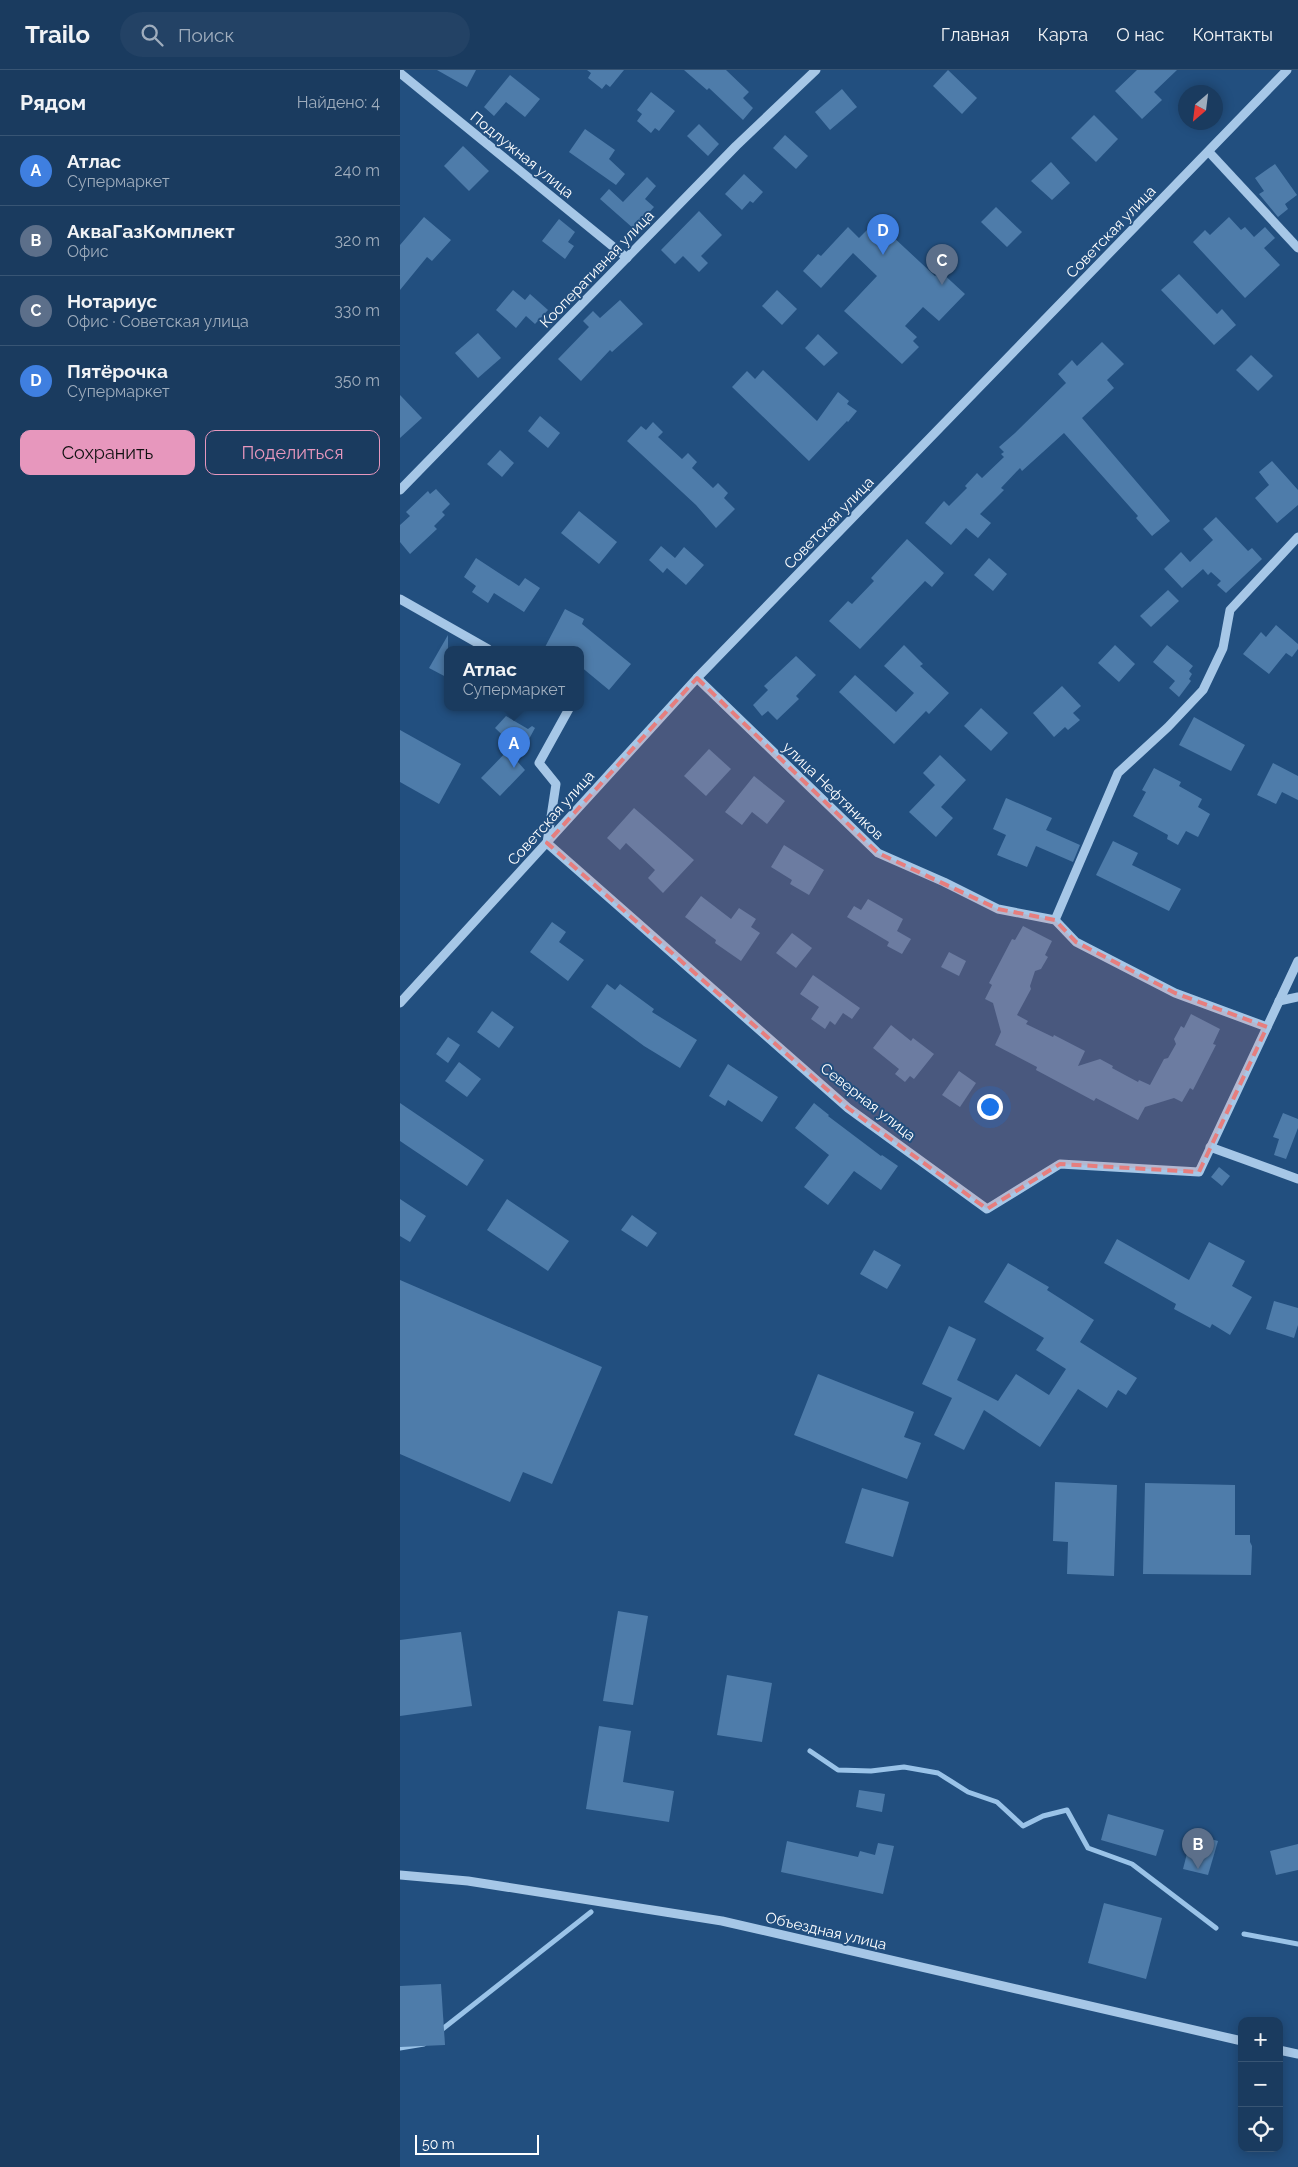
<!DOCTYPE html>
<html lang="ru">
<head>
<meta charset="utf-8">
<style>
	:root { --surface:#1a3b5f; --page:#234265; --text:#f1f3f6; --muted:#9fadbd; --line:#385574; --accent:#e797bd }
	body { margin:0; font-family:Raleway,sans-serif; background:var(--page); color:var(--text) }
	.controls { position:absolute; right:15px; bottom:15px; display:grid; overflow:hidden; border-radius:10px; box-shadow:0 2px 12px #0003 }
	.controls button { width:45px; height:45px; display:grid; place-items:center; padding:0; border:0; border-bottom:1px solid var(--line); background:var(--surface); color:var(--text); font:25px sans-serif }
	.compass { position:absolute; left:778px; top:15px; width:45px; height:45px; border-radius:50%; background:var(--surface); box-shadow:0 2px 12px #0003; rotate:208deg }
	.scale { position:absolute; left:15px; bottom:12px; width:124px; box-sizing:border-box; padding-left:5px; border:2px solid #fff; border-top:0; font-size:14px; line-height:18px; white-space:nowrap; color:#fff; -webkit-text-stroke:4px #224f7f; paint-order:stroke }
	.you { position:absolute; left:589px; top:1036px; width:18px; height:18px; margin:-12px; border:4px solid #fff; border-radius:50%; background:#1a73e8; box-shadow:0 0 0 8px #1a73e833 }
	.badge { display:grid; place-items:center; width:32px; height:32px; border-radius:50%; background:var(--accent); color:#fff; font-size:16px; font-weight:700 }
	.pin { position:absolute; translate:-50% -41px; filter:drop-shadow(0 1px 2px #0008) }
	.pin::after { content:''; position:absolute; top:26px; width:18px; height:15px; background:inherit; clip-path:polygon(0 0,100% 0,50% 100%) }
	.popup { position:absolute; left:44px; top:576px; width:140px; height:65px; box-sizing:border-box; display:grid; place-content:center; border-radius:10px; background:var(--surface); filter:drop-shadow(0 1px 4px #0005); font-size:16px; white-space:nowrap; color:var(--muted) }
	.popup b { font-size:19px; color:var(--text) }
	.popup::after { content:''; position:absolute; left:50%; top:100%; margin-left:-10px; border:10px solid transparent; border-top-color:var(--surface) }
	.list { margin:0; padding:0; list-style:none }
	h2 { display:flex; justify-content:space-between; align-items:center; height:65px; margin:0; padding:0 20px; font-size:21px }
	h2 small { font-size:16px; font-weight:400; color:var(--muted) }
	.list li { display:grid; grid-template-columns:32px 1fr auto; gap:15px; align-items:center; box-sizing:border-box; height:70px; padding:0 20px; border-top:1px solid var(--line) }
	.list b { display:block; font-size:19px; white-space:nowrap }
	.list p { margin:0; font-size:16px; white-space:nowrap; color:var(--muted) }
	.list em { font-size:16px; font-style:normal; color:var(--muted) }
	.actions { display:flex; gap:10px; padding:15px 20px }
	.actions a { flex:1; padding:11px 0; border:1px solid var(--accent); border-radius:10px; text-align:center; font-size:18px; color:var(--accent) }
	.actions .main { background:var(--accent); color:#111 }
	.icon { flex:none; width:28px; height:28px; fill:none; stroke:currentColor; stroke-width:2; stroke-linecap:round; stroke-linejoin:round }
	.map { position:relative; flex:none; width:898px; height:2097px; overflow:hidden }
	header { display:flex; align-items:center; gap:30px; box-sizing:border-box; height:70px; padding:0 25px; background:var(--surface); border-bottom:1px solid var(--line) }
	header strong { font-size:24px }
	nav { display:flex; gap:28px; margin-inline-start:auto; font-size:18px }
	.search { width:350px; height:45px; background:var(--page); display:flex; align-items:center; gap:12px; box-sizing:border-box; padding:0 18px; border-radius:28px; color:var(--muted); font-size:19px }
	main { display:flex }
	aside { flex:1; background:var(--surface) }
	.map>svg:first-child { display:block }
</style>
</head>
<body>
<header>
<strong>Trailo</strong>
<div class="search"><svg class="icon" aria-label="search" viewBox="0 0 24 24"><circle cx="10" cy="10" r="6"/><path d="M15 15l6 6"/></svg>Поиск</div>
<nav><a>Главная</a><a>Карта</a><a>О нас</a><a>Контакты</a></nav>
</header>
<main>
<aside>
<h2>Рядом<small>Найдено: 4</small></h2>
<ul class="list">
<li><span class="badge" style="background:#3f7fe0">A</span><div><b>Атлас</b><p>Супермаркет</p></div><em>240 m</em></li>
<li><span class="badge" style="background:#5c6f8a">B</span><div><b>АкваГазКомплект</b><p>Офис</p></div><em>320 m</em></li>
<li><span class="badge" style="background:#5c6f8a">C</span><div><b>Нотариус</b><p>Офис · Советская улица</p></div><em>330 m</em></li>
<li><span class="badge" style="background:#3f7fe0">D</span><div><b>Пятёрочка</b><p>Супермаркет</p></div><em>350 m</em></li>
</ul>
<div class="actions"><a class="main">Сохранить</a><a>Поделиться</a></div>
</aside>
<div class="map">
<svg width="898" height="2097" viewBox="0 0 898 2097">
	<rect width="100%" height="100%" fill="#224f7f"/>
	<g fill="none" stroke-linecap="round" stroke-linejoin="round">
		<g stroke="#9ac3e8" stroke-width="5">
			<path d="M 410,1681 L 438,1700 L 471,1701 L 504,1697 L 538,1703 L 568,1722 L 597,1732 L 623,1756 L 643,1746 L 667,1740 L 688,1778 L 732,1794 L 816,1858"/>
			<path d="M 844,1864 L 898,1874"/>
			<path d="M 40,1961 L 191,1842"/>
			<path d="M 0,1978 L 24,1974"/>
		</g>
	</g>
	<g fill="#4e7caa">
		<path d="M 37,0 L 76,0 L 67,17 Z"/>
		<path d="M 187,0 L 224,0 L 210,17 L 206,14 L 202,19 L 188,8 L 191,3 Z"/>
		<path d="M 284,0 L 326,0 L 349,22 L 343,28 L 353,38 L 343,50 L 309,18 L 307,20 Z"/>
		<path d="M 548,0 L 577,28 L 562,44 L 533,16 Z"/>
		<path d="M 737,0 L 777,0 L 754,22 L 762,30 L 742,49 L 715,21 Z"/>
		<path d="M 110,5 L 140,29 L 125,47 L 106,32 L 94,46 L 84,37 Z"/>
		<path d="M 442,19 L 457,37 L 430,60 L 415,42 Z"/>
		<path d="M 251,22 L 275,41 L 259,61 L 255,58 L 251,63 L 237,51 L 242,44 L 237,40 Z"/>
		<path d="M 694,45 L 718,69 L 696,92 L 671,68 Z"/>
		<path d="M 299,54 L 319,74 L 308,86 L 287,66 Z"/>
		<path d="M 185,59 L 215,80 L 209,89 L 225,104 L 216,115 L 169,82 Z"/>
		<path d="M 385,65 L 408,86 L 396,99 L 373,78 Z"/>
		<path d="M 63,76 L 89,101 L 69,121 L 44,96 Z"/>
		<path d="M 651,92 L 670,113 L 652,130 L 631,111 Z"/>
		<path d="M 875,94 L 897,125 L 885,134 L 888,139 L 878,147 L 859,124 L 864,121 L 855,108 Z"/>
		<path d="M 344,104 L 363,122 L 353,133 L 350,131 L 342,140 L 325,124 Z"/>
		<path d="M 247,107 L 256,116 L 245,129 L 254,137 L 234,159 L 200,129 L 209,119 L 223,132 Z"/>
		<path d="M 596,137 L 622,162 L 607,177 L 581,152 Z"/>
		<path d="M 299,141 L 322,165 L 301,186 L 308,193 L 299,202 L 283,186 L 275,194 L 261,180 Z"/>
		<path d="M 24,147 L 51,170 L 32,191 L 27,187 L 0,220 L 0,175 Z"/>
		<path d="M 829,147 L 841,160 L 845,157 L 854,167 L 865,157 L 875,168 L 864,178 L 880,195 L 845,228 L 793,172 L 805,160 L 810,165 Z"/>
		<path d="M 159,149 L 175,162 L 168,172 L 174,176 L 165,189 L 142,171 Z"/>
		<path d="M 476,151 L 535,206 L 540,201 L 565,224 L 539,251 L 523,237 L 505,256 L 517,267 L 513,271 L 519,277 L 502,294 L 444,241 L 477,206 L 453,183 L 421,218 L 403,201 L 418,184 L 421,186 L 448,157 L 459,168 Z"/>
		<path d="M 779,204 L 817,244 L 822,239 L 836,255 L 814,275 L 761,220 Z"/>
		<path d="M 113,220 L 125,230 L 130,224 L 148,240 L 135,254 L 126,246 L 116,258 L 96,240 Z"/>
		<path d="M 377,220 L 397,239 L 382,255 L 362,236 Z"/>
		<path d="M 220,230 L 243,254 L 212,282 L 210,280 L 181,311 L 158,289 L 189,257 L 183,251 L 193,241 L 200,248 Z"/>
		<path d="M 78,263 L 101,288 L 78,308 L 55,283 Z"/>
		<path d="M 418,264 L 438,283 L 424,296 L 405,278 Z"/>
		<path d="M 702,272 L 724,294 L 707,310 L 714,318 L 682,348 L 770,451 L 752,466 L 736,448 L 738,446 L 664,363 L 622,401 L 620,398 L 601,418 L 604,420 L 580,444 L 591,453 L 578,468 L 566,458 L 551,475 L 525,453 L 544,431 L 549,436 L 567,418 L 565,416 L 577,403 L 582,408 L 604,387 L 601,384 L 604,382 L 599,377 L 615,363 L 666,313 L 658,304 L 672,290 L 677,296 Z"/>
		<path d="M 851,285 L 873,306 L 858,321 L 836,300 Z"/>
		<path d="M 363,300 L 417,351 L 438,322 L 449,331 L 447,334 L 457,341 L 448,352 L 447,351 L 409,391 L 332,317 L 347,301 L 355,309 Z"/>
		<path d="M 0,325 L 22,348 L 0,368 Z"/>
		<path d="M 140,346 L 160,363 L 148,378 L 128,361 Z"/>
		<path d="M 253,352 L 263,362 L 258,367 L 282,389 L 288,383 L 297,392 L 292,398 L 313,418 L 318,413 L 328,423 L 324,428 L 335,439 L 316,458 L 296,435 L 227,371 L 241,356 L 246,360 Z"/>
		<path d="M 100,380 L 114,393 L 102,407 L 87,394 Z"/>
		<path d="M 872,391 L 898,420 L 898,435 L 877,453 L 855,428 L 869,415 L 859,402 Z"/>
		<path d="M 36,419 L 50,434 L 42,442 L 45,445 L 34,456 L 37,459 L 10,484 L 0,472 L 0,455 L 10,446 L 6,442 L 28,421 L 30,424 Z"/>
		<path d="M 179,441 L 217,472 L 199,494 L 161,463 Z"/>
		<path d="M 816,447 L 848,481 L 852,478 L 862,489 L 826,523 L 817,515 L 821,511 L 811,502 L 808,505 L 803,499 L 782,518 L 764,499 L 781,482 L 790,492 L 813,470 L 803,459 Z"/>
		<path d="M 507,469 L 544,503 L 532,517 L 525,511 L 460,579 L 429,551 L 448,531 L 452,534 L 474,511 L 471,508 Z"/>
		<path d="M 261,476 L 275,488 L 284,477 L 304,495 L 286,515 L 267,498 L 263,503 L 249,490 Z"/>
		<path d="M 76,488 L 119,516 L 125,508 L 140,518 L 124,542 L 94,523 L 88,533 L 72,522 L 76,516 L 64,507 Z"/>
		<path d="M 589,488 L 607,504 L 593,521 L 574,505 Z"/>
		<path d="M 768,520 L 779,531 L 751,557 L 740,546 Z"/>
		<path d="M 165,539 L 184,549 L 182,554 L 231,594 L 209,620 L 180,596 L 180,579 L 144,579 Z"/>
		<path d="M 876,555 L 898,574 L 898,579 L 892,587 L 886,583 L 869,604 L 843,584 L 861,562 L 866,567 Z"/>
		<path d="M 48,565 L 48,608 L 29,598 Z"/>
		<path d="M 504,575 L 523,594 L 520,596 L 549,623 L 529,644 L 526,641 L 494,674 L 439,622 L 455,605 L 496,642 L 514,623 L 484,596 Z"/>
		<path d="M 715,575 L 735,594 L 719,612 L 698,593 Z"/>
		<path d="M 767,575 L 793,596 L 789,601 L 792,604 L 789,609 L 791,611 L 779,627 L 769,618 L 775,611 L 753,592 Z"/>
		<path d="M 396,586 L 416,605 L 396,626 L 399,629 L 377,650 L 368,641 L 362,646 L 353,635 L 368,620 L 364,616 Z"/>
		<path d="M 662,616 L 681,636 L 673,643 L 680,650 L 668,660 L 665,657 L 654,667 L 633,643 Z"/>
		<path d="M 581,638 L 608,663 L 591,681 L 564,656 Z"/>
		<path d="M 106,646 L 128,659 L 132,656 L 135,658 L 117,691 L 125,700 L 100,726 L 81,708 L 113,675 L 95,658 Z"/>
		<path d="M 794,647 L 845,675 L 831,701 L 779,675 Z"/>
		<path d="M 0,660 L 61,694 L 39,734 L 0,712 Z"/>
		<path d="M 309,679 L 331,699 L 306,726 L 284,706 Z"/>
		<path d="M 540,685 L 566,710 L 541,737 L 553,748 L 536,767 L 509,742 L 535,715 L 523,703 Z"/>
		<path d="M 873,693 L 898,706 L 898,730 L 882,722 L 876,734 L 857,725 Z"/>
		<path d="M 754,698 L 781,712 L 779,716 L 802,729 L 798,737 L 810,744 L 798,767 L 786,761 L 778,775 L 767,769 L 768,765 L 733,746 L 746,722 L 742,720 Z"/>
		<path d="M 354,706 L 385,731 L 367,754 L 352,742 L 342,755 L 325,742 Z"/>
		<path d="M 606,728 L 652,748 L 646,760 L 680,775 L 673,792 L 636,776 L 627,797 L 597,785 L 606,765 L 593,759 Z"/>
		<path d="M 234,738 L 294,790 L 263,823 L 248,808 L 255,800 L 226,773 L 220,780 L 207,768 Z"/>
		<path d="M 713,771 L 738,783 L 732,795 L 781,819 L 769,841 L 696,805 Z"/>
		<path d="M 384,775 L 424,800 L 409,825 L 390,814 L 392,810 L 371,797 Z"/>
		<path d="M 301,826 L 331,849 L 339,838 L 356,849 L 351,857 L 360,863 L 341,891 L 315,873 L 316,870 L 285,847 Z"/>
		<path d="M 468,829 L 503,849 L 497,861 L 511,869 L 502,884 L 487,876 L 489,872 L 447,847 L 454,836 L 461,840 Z"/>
		<path d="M 152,852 L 166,862 L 159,872 L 184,890 L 168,911 L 130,882 Z"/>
		<path d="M 623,856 L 652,871 L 645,885 L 648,887 L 641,899 L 635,901 L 630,916 L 631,919 L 617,945 L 628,951 L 626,954 L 653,967 L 654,965 L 685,981 L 678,996 L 700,989 L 713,996 L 712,998 L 738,1012 L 739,1010 L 750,1015 L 764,989 L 768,988 L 776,974 L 774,969 L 781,956 L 784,958 L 791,944 L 820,959 L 813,974 L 816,975 L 793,1020 L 790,1018 L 782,1032 L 774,1028 L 745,1037 L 738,1050 L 696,1028 L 694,1031 L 636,1000 L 637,997 L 595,975 L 601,962 L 593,933 L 585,929 L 592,915 L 589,913 L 612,869 L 615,870 Z"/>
		<path d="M 392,863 L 412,878 L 396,898 L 376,883 Z"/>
		<path d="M 549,882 L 566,891 L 559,906 L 541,897 Z"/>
		<path d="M 413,905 L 460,938 L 452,949 L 443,943 L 435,955 L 430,951 L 425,959 L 411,949 L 419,937 L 400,924 Z"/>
		<path d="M 207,914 L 215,920 L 220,914 L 254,939 L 252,942 L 297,970 L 280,998 L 244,976 L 191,937 Z"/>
		<path d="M 92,941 L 114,957 L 99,978 L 77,962 Z"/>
		<path d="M 491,955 L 511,971 L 513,968 L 534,984 L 514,1009 L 510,1006 L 505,1012 L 495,1004 L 499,999 L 473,978 Z"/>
		<path d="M 48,967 L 60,975 L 48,993 L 36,984 Z"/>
		<path d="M 59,992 L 81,1009 L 67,1027 L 45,1011 Z"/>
		<path d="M 328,994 L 378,1027 L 362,1052 L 328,1030 L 325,1036 L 309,1026 Z"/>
		<path d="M 559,1001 L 576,1013 L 560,1037 L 542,1025 Z"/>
		<path d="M 0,1033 L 84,1090 L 67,1116 L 0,1071 Z"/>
		<path d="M 414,1033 L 429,1045 L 428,1046 L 481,1086 L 482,1085 L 498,1096 L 481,1120 L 454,1101 L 428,1135 L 404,1117 L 429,1085 L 395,1058 Z"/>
		<path d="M 883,1043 L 898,1049 L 898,1058 L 886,1089 L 874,1085 L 879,1069 L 873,1067 Z"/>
		<path d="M 819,1097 L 830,1106 L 822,1116 L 811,1107 Z"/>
		<path d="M 0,1129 L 26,1146 L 10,1172 L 0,1166 Z"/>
		<path d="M 107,1129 L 169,1171 L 148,1201 L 87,1160 Z"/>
		<path d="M 232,1145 L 257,1163 L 247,1177 L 221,1160 Z"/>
		<path d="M 717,1169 L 789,1210 L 809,1172 L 845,1191 L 832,1216 L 852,1227 L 830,1265 L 812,1254 L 810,1258 L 774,1239 L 776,1234 L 704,1193 Z"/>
		<path d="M 474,1180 L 501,1195 L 487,1219 L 460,1204 Z"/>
		<path d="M 608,1193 L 649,1217 L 647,1220 L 694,1250 L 680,1272 L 737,1308 L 726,1325 L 718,1320 L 707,1338 L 678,1319 L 640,1377 L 584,1340 L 564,1380 L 534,1365 L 552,1328 L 522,1314 L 549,1256 L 576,1269 L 557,1310 L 598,1331 L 616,1304 L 649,1325 L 666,1299 L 636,1280 L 644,1268 L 584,1232 Z"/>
		<path d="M 0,1210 L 202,1297 L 152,1414 L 123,1402 L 110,1432 L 0,1384 Z"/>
		<path d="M 874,1231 L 898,1238 L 898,1255 L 894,1268 L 866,1259 Z"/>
		<path d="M 418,1304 L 514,1342 L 504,1367 L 521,1373 L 507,1409 L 394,1365 Z"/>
		<path d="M 655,1412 L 717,1415 L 714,1506 L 667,1504 L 668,1472 L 653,1471 Z"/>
		<path d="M 745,1413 L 835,1415 L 835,1465 L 850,1465 L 850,1472 L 852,1476 L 851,1505 L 743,1504 Z"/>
		<path d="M 462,1418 L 509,1432 L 493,1487 L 445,1473 Z"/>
		<path d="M 218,1541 L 248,1546 L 233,1635 L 203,1631 Z"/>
		<path d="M 61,1562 L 72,1636 L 0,1646 L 0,1570 Z"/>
		<path d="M 327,1605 L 372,1613 L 362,1672 L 317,1665 Z"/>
		<path d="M 199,1656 L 231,1661 L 223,1712 L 274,1721 L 269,1752 L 186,1739 Z"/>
		<path d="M 459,1720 L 485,1724 L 482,1742 L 456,1737 Z"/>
		<path d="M 708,1744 L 764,1760 L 756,1786 L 701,1770 Z"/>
		<path d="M 792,1764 L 818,1771 L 808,1805 L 783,1799 Z"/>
		<path d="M 387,1771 L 458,1787 L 460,1781 L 475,1785 L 478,1773 L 494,1776 L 483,1824 L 381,1802 Z"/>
		<path d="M 898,1774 L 898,1800 L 876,1805 L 870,1781 Z"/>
		<path d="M 704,1833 L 762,1848 L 746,1909 L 688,1893 Z"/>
		<path d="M 41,1914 L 45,1975 L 0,1977 L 0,1916 Z"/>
	</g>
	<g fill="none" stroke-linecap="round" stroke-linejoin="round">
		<g stroke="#a6c7e7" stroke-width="9">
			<path d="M 0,3 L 227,188"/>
			<path d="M 809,82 L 898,178"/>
			<path d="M 0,420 L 336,76 L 416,0"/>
			<path d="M 0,529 L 88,579"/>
			<path d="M 297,608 L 478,783 L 544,812 L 598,839 L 655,850 L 676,872 L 775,923 L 867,957"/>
			<path d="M 147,773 L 448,1038 L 587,1139 L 660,1094 L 799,1102 L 898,891"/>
			<path d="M 147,773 L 156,714 L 139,693 L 170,637"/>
			<path d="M 655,850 L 718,703 L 768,657 L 803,620 L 823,578 L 830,540 L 898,467"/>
			<path d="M 879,931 L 898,927"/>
			<path d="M 0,933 L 297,608 L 887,0"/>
			<path d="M 810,1077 L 898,1109"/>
			<path d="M 0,1805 L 68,1811 L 322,1851 L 842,1971"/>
			<path d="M 879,1980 L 898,1984"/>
		</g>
	</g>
	<path fill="#e67e7e" fill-opacity="0.2" stroke="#e67e7e" stroke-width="4" stroke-dasharray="10 6" stroke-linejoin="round" d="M 297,608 L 478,783 L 598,839 L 655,850 L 676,872 L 775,923 L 867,957 L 799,1102 L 660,1094 L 587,1139 L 448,1038 L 147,773 Z"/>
	<g text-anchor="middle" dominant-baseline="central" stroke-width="4" stroke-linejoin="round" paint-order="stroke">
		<g font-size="15" fill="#fff" stroke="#224f7f">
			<text transform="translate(122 85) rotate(39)">Подлужная улица</text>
			<text transform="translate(711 162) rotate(-46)">Советская улица</text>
			<text transform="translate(197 199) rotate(-46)">Кооперативная улица</text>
			<text transform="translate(429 453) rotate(-46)">Советская улица</text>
			<text transform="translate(433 721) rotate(44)">улица Нефтяников</text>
			<text transform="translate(151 748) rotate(-48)">Советская улица</text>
			<text transform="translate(468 1032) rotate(38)">Северная улица</text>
			<text transform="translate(426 1861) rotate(13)">Объездная улица</text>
		</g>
	</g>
</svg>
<div class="controls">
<button>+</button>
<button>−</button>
<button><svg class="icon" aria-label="locate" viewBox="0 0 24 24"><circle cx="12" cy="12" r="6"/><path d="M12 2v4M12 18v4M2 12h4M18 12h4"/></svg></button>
</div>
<svg class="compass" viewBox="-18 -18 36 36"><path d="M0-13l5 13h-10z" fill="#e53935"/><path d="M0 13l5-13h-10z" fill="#9fadbd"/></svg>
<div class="scale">50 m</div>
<div class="you"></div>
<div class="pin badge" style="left:114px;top:698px;background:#3f7fe0">A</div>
<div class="popup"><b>Атлас</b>Супермаркет</div>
<div class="pin badge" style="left:798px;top:1799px;background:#5c6f8a">B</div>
<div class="pin badge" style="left:542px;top:215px;background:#5c6f8a">C</div>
<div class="pin badge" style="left:483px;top:185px;background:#3f7fe0">D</div>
</div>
</main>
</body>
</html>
